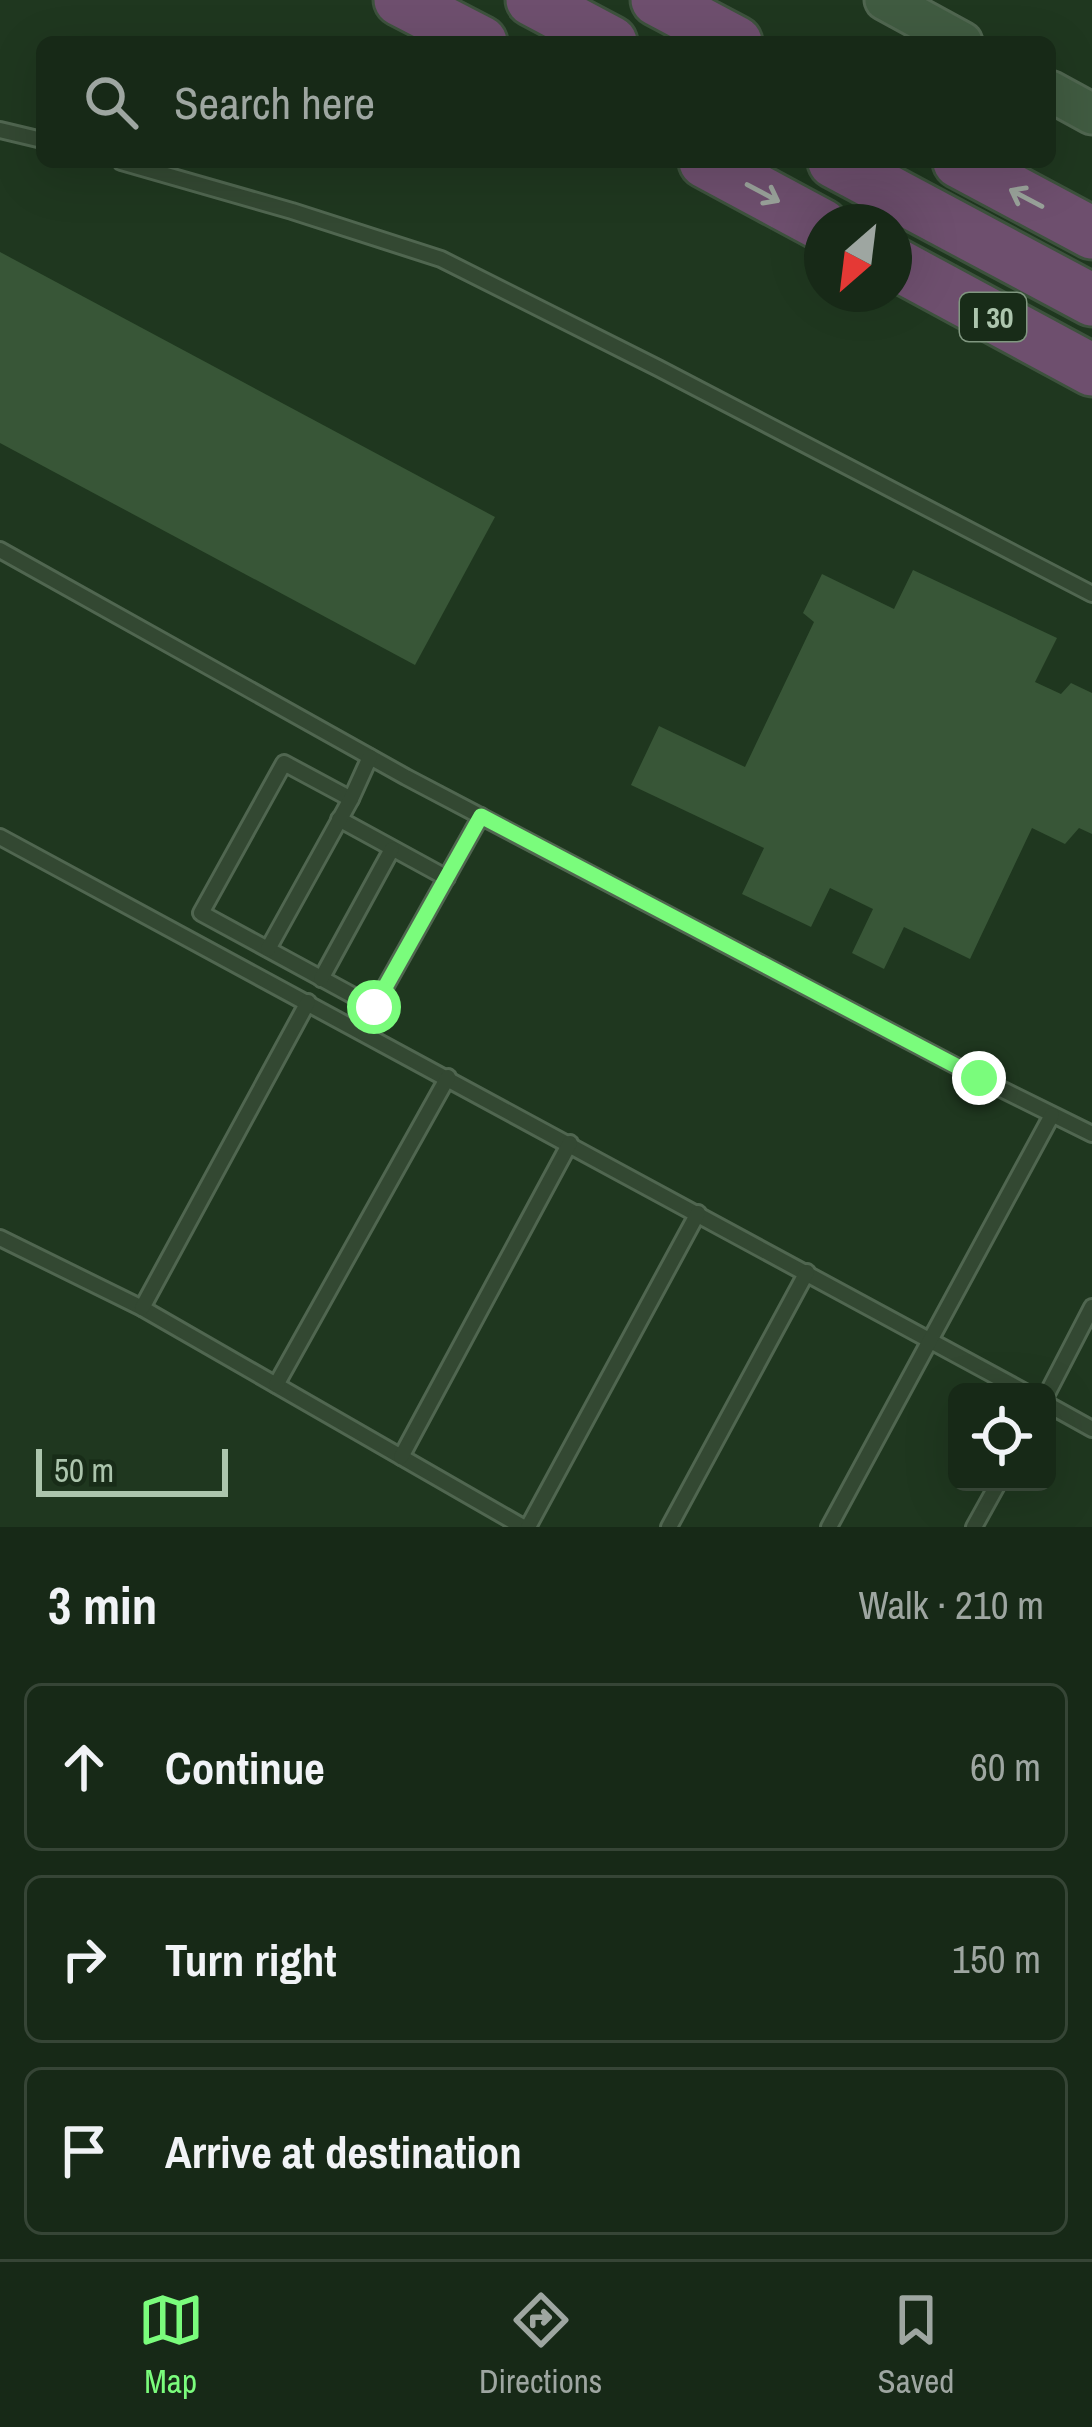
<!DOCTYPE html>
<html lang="en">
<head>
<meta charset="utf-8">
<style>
	:root { --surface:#172917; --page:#243524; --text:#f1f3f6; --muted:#9ea6a1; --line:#364536; --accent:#7afc7c }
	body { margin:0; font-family:"Archivo Narrow",sans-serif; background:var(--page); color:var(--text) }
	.controls { position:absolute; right:36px; bottom:36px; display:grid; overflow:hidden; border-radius:18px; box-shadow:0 12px 48px #0002 }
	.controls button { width:108px; height:108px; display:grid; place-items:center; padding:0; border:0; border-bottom:3px solid var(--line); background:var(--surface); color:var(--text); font:60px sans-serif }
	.compass { position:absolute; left:804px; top:204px; width:108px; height:108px; border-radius:50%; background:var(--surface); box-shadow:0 12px 48px #0002; rotate:208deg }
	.scale { position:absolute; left:36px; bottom:30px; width:192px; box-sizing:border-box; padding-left:12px; border:6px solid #acc5ad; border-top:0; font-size:33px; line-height:42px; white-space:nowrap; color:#acc5ad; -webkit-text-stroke:9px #182c18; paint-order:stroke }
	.stop { position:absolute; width:36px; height:36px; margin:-27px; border:9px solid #7afc7c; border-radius:50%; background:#fff }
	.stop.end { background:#7afc7c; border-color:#fff; box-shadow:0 3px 12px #0008 }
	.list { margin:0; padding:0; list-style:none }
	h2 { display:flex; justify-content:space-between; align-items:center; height:156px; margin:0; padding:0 48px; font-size:51px }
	h2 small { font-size:39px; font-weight:400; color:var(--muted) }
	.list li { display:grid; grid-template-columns:78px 1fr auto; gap:36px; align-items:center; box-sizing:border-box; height:168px; margin:0 24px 24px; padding:0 24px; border:3px solid var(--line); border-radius:18px }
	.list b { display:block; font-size:45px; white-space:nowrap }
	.list em { font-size:39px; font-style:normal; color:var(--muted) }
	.icon { flex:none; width:66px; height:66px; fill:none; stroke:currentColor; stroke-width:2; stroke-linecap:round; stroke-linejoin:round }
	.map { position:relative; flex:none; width:1092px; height:1527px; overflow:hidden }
	.search { position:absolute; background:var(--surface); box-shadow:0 12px 48px #0002; left:36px; right:36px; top:36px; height:132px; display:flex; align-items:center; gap:30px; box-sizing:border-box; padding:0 42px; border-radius:18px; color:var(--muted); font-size:45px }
	.sheet { height:732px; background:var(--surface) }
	nav { display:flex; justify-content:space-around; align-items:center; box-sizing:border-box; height:168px; border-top:3px solid var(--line); background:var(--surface); font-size:33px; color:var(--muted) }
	nav a { display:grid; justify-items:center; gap:6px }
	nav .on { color:var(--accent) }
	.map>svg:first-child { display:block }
</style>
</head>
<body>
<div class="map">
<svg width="1092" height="1527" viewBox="0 0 1092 1527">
	<rect width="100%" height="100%" fill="#1f371f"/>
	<g fill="#385637">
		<path d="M 0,252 L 495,517 L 415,665 L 0,443 Z"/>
		<path d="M 913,570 L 1057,638 L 1035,682 L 1061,694 L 1071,683 L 1092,693 L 1092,834 L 1079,828 L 1065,844 L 1032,828 L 970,959 L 904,927 L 884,969 L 852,953 L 873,909 L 830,888 L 811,927 L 742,894 L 764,848 L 631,785 L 659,726 L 745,767 L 814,622 L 803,613 L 822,574 L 894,609 Z"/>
	</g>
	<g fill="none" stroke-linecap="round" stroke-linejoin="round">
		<g stroke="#506650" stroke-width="20">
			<g id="lane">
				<path d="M 0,130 L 42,140"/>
				<path d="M 121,162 L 292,211 L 441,259 L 658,368 L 1092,594"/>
				<path d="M 0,550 L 406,777 L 979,1078 L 1092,1134"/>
				<path d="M 351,799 L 284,763 L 201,913 L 374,1007 L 481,816"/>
				<path d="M 339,819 L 447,878"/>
				<path d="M 0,837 L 1025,1392"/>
				<path d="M 268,949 L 351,799 L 370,757"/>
				<path d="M 321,979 L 392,849"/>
				<path d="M 0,1238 L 142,1308 L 523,1527"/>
				<path d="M 142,1308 L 308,1002"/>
				<path d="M 276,1385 L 448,1077"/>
				<path d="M 1047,1394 L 1092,1307"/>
				<path d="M 1047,1404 L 1092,1429"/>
				<path d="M 401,1457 L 570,1143"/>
				<path d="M 528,1527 L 698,1213"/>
				<path d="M 669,1527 L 807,1272"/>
				<path d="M 829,1527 L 1052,1115"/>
				<path d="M 974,1527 L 999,1482"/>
			</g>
		</g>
		<g stroke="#506650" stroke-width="45">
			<g id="secondary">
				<path d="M 885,0 L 962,42"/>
				<path d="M 1050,91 L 1092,114"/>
			</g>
		</g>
		<g stroke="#3d523d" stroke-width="57">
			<g id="highway">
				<path d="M 400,0 L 481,42"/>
				<path d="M 532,0 L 611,42"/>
				<path d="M 657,0 L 736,42"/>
				<path d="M 705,162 L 822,225"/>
				<path d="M 834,162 L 1092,300"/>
				<path d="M 959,162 L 1092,233"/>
				<path d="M 894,263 L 1092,370"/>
			</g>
		</g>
		<use href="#lane" stroke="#334832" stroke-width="14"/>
		<use href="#secondary" stroke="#405b41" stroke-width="39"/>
		<use href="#highway" stroke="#6e4f6e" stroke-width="51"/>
	</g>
	<defs><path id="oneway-shaft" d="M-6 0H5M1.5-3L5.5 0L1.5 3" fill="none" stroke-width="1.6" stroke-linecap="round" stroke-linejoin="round" transform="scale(3)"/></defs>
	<g stroke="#99a29a">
		<use href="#oneway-shaft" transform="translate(763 193) rotate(28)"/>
		<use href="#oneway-shaft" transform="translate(1026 198) rotate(-152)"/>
	</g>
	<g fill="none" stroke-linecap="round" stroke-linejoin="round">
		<path stroke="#7afc7c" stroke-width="15" d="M 374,1007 L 481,816 L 979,1078"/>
	</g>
	<g text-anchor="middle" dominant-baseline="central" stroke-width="9" stroke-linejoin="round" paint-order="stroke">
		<rect fill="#182c18" stroke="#809780" stroke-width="3" x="960" y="293" width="66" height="48" rx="9"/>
		<g font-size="30" font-weight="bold" fill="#acc5ad">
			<text x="993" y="317">I 30</text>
		</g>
	</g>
</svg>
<div class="controls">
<button><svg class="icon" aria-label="locate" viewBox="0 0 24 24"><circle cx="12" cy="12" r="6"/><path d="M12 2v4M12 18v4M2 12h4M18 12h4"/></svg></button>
</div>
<svg class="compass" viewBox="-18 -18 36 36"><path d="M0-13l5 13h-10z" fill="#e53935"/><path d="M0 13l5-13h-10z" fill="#9ea6a1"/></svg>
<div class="scale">50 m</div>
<div class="stop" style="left:374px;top:1007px"></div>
<div class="stop end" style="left:979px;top:1078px"></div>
<div class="search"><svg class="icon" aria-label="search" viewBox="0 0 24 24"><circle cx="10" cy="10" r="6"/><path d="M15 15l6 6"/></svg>Search here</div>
</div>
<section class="sheet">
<h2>3 min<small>Walk · 210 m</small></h2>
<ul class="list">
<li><svg class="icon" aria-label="ahead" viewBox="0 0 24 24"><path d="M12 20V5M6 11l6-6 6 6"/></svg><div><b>Continue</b></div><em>60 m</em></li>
<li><svg class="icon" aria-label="right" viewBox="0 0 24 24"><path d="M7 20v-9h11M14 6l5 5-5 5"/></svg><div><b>Turn right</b></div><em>150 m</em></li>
<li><svg class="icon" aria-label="arrive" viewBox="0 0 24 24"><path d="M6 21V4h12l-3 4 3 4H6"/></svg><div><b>Arrive at destination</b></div></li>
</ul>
</section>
<nav>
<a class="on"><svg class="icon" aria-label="map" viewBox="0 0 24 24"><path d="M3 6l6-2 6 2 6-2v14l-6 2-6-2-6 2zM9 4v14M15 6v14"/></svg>Map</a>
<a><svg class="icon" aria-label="directions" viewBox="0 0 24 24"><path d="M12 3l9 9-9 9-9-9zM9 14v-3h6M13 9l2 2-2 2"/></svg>Directions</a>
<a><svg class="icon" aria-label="saved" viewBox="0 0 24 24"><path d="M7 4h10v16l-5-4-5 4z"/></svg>Saved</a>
</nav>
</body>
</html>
